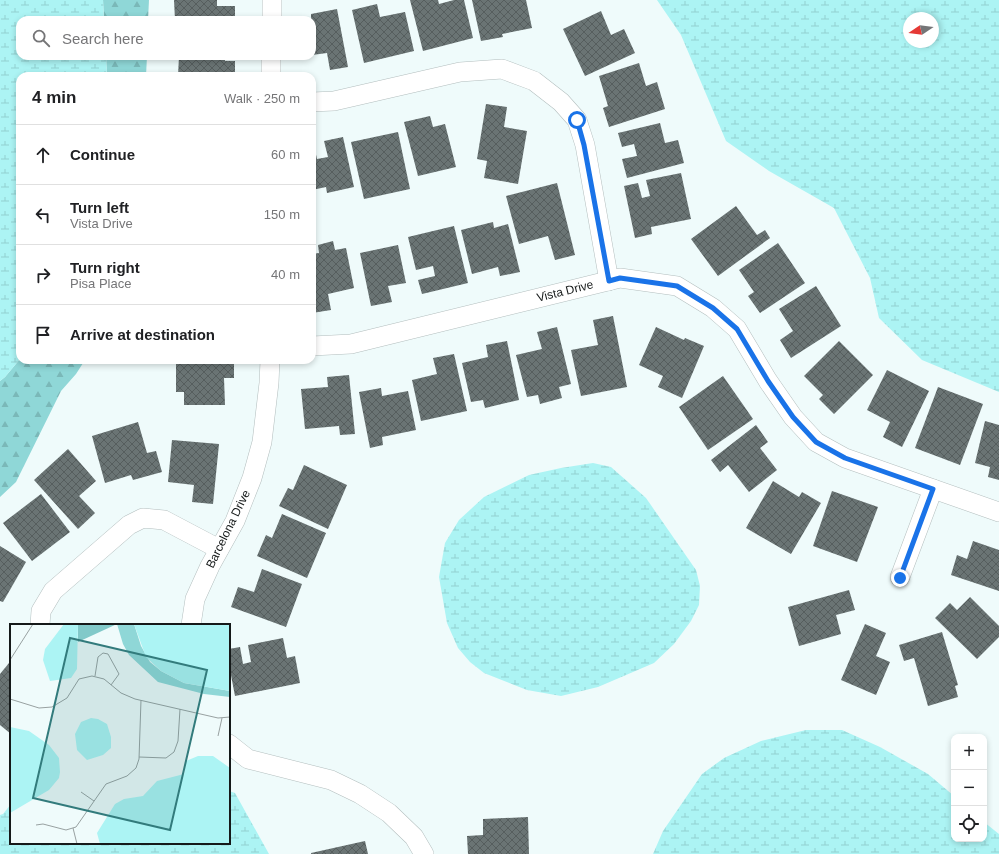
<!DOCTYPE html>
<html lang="en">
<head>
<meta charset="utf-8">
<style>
	:root { --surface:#fff; --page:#f6f6f6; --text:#202124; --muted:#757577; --line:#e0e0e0 }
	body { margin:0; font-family:Helvetica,sans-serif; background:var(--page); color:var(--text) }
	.controls { position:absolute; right:12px; bottom:12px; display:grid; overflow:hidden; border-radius:8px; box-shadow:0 2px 6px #0003 }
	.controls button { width:36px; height:36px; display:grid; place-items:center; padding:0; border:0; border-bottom:1px solid var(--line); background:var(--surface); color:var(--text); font:20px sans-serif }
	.compass { position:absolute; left:903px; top:12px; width:36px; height:36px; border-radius:50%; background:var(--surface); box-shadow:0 2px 6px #0003; rotate:257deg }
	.stop { position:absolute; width:12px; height:12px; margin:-9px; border:3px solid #1a73e8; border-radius:50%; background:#fff }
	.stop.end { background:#1a73e8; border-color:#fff; box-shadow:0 1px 4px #0008 }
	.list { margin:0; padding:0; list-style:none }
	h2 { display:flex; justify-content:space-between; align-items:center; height:52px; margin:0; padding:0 16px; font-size:17px }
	h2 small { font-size:13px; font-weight:400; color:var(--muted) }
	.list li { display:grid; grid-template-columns:26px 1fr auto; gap:12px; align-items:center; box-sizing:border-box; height:60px; padding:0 16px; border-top:1px solid var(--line) }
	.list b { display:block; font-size:15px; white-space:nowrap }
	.list p { margin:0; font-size:13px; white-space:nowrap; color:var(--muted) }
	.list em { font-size:13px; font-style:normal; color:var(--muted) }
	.icon { flex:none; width:22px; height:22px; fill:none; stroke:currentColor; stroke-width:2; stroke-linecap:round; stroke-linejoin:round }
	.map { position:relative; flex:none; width:999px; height:854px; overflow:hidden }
	.search { position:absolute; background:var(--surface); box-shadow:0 2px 6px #0003; left:16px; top:16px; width:300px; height:44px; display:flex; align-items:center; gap:10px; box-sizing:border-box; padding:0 14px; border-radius:12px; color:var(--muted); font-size:15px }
	.panel { position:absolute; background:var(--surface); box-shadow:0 2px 6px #0003; left:16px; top:72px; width:300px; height:292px; border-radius:12px }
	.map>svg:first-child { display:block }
</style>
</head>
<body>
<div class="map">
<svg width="999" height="854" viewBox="0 0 999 854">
	<defs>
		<pattern id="forest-firs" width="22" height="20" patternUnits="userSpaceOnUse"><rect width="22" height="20" fill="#8fd7d7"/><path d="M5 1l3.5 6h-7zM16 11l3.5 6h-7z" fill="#7ab8b8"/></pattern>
		<pattern id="wetland-marsh" width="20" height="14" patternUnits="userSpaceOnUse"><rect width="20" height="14" fill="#acf4f4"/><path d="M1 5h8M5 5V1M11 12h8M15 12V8" fill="none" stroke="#93d1d1"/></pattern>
		<pattern id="building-cross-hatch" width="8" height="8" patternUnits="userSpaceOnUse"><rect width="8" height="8" fill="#6a7474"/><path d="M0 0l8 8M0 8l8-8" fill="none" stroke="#565e5e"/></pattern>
	</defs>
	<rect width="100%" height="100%" fill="#effbfb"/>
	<g fill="url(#forest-firs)">
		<path d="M 103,0 L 149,0 L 148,20 L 104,20 Z"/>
		<path d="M 106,56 L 147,56 L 146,76 L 107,76 Z"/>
		<path d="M 20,359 L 85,360 L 76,374 L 61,391 L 16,482 L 0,497 L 0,381 L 5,377 Z"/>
	</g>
	<g fill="url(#wetland-marsh)" fill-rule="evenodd">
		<path d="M 0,0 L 103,0 L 104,20 L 20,20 L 20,56 L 106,56 L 107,76 L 20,76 L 20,359 L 5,377 L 0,381 Z"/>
		<path d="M 657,0 L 999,0 L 999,392 L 922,360 L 879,318 L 870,278 L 834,208 L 769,171 L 726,141 L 681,35 ZM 909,18 L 933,18 L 933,42 L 909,42 Z"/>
		<path d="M 593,463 L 611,467 L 646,498 L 696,570 L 700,586 L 699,605 L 691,621 L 674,644 L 654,663 L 598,687 L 561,696 L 527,690 L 484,673 L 470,662 L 458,648 L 447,623 L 439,577 L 445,543 L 459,520 L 484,497 L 529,475 L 561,468 Z"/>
		<path d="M 806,730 L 842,730 L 880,747 L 928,774 L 954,796 L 954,839 L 984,839 L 984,822 L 999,834 L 999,854 L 653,854 L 663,831 L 702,774 L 724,758 L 761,741 Z"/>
		<path d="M 229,791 L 235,793 L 269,854 L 0,854 L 0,815 L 3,814 L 11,804 L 11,843 L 229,843 Z"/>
	</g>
	<g fill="url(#building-cross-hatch)">
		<path d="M 174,0 L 217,0 L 217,6 L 235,6 L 235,20 L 175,20 Z"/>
		<path d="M 410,0 L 438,0 L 439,4 L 454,0 L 464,0 L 473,38 L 423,51 Z"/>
		<path d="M 472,0 L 526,0 L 532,28 L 502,34 L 503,37 L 481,41 Z"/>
		<path d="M 377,4 L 380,17 L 405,12 L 414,51 L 364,63 L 352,10 Z"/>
		<path d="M 337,9 L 348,67 L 330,70 L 327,53 L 312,55 L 311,14 Z"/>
		<path d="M 601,11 L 611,35 L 624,29 L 635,53 L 585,76 L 563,29 Z"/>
		<path d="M 179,56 L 225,56 L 225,61 L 235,61 L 235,76 L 178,76 Z"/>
		<path d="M 639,63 L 646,86 L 657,82 L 665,109 L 609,127 L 603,108 L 608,106 L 599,76 Z"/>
		<path d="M 486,104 L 507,107 L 504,127 L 527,131 L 518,184 L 484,178 L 487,161 L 477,159 Z"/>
		<path d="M 430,116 L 433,127 L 445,124 L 456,167 L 418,176 L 404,122 Z"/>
		<path d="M 660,123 L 665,143 L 678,140 L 684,163 L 627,178 L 622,159 L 637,156 L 634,144 L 622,147 L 618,133 Z"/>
		<path d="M 398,132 L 410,189 L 364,199 L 351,142 Z"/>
		<path d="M 343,137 L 354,187 L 327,193 L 326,187 L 312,190 L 312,147 L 314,146 L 317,159 L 328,157 L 324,141 Z"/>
		<path d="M 681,173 L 691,219 L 651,227 L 652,234 L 635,238 L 624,186 L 638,183 L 642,198 L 650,196 L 646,180 Z"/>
		<path d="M 557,183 L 575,255 L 555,260 L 548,236 L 519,244 L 506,196 Z"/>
		<path d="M 736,206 L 757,235 L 765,230 L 770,238 L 718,276 L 691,239 Z"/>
		<path d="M 493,222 L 494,228 L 508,224 L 520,272 L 500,276 L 498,267 L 472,274 L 461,230 Z"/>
		<path d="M 454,226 L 468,283 L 422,294 L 418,280 L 435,276 L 433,266 L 416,270 L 408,237 Z"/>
		<path d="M 333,241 L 335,250 L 346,248 L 354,288 L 328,294 L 331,310 L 312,313 L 312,254 L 319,253 L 318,245 Z"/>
		<path d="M 778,243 L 805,283 L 760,313 L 748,296 L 754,292 L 739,270 Z"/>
		<path d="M 398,245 L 406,283 L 388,286 L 392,302 L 371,306 L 360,253 Z"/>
		<path d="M 816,286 L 841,326 L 791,358 L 780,340 L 793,331 L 779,309 Z"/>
		<path d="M 613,316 L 627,387 L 581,396 L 571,350 L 598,345 L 593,320 Z"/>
		<path d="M 557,327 L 571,384 L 559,387 L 562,398 L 540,404 L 538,395 L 527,397 L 516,355 L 542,349 L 537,332 Z"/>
		<path d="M 656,327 L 684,340 L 685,338 L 704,346 L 682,398 L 658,387 L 663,376 L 639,365 Z"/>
		<path d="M 507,341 L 519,400 L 485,408 L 483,400 L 471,402 L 462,363 L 488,357 L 486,345 Z"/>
		<path d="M 839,341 L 873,375 L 834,414 L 819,399 L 823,395 L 804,376 Z"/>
		<path d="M 454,354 L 467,411 L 421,421 L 412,380 L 437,374 L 433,358 Z"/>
		<path d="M 176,360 L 234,360 L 234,378 L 224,378 L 225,405 L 184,405 L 184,392 L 176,392 Z"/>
		<path d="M 887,370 L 929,391 L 902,447 L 883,437 L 890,422 L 867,410 Z"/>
		<path d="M 349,375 L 355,434 L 340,435 L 339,426 L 305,429 L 301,389 L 328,387 L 327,377 Z"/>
		<path d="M 723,376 L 753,419 L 708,450 L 679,407 Z"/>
		<path d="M 938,387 L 983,404 L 960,465 L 915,448 Z"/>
		<path d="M 381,388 L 382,396 L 408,391 L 416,430 L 382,437 L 383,445 L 370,448 L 359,392 Z"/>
		<path d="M 985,421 L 999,425 L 999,480 L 988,477 L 990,467 L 975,463 Z"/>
		<path d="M 138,422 L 147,453 L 156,451 L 162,472 L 133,480 L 131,475 L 105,483 L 92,436 Z"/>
		<path d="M 756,425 L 768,442 L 760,448 L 777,470 L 749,492 L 728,465 L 720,472 L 711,460 Z"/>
		<path d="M 172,440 L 219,444 L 213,504 L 192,502 L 194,485 L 168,482 Z"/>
		<path d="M 68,449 L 96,481 L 79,496 L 95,513 L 78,529 L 34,480 Z"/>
		<path d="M 304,465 L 347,485 L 328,529 L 279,506 L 288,488 L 293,490 Z"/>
		<path d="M 773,481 L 799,497 L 802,492 L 821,503 L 791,554 L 746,528 Z"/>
		<path d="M 832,491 L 878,507 L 857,562 L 813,546 Z"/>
		<path d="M 41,494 L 70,532 L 32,561 L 3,523 Z"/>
		<path d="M 282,514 L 326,533 L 307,578 L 257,556 L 266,535 L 272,538 Z"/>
		<path d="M 973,541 L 999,550 L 999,591 L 951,575 L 957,555 L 967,559 Z"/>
		<path d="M 0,546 L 26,562 L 3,602 L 0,601 Z"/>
		<path d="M 262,569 L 302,584 L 286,627 L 231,607 L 238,587 L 254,592 Z"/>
		<path d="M 849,590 L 855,610 L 836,615 L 841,634 L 799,646 L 788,607 Z"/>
		<path d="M 970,597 L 999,626 L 999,637 L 977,659 L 935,618 L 950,603 L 957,610 Z"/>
		<path d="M 865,624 L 886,633 L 876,656 L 890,662 L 876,695 L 841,680 Z"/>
		<path d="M 942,632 L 958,685 L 955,686 L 958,697 L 928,706 L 914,658 L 904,661 L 899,645 Z"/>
		<path d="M 283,638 L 287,658 L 295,656 L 300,683 L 235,696 L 229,665 L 229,649 L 240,647 L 243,664 L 251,662 L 248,645 Z"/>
		<path d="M 9,663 L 11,665 L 11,734 L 0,725 L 0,674 Z"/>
		<path d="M 528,817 L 529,854 L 468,854 L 467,836 L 483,835 L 483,819 Z"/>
		<path d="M 365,841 L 368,854 L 311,854 L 311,853 Z"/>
	</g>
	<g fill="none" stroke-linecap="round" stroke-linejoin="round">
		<g stroke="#b3bebe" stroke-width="20">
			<g id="minor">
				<path d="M 272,0 L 272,20"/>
				<path d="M 271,76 L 271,56"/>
				<path d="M 312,102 L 334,101 L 460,72 L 502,69 L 534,81 L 561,102 L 577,120 L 585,145 L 609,281"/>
				<path d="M 312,346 L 351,344 L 620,278 L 677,286 L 713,308 L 737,329 L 768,381 L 793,417 L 816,442 L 845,458 L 999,512"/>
				<path d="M 900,577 L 933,489"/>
				<path d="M 40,625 L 41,611 L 53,591 L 129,525 L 143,518 L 164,520 L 219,549"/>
				<path d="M 191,625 L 195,599 L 210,566 L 235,521 L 252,478 L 262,442 L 269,383 L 270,360"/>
				<path d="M 229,744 L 248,759 L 331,780 L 360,794 L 389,813 L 414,837 L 424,854"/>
			</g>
		</g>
		<use href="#minor" stroke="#fff" stroke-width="19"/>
	</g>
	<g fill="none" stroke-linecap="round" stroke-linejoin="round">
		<path stroke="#1a73e8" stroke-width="5" d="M 577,120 L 584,145 L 609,281 L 620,278 L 677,286 L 713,308 L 737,329 L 768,381 L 793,417 L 816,442 L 845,458 L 933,489 L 900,578"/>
	</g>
	<g text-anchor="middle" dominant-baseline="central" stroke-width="4" stroke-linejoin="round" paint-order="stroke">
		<g font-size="12" fill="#151919" stroke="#fff">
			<text transform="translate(565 291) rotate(-14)">Vista Drive</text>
			<text transform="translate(228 529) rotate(-64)">Barcelona Drive</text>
		</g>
	</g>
	<g transform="translate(10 624)">
		<rect width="220" height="220" fill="#effbfb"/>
		<path d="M 107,0 L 124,0 L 131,22 L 140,38 L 151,47 L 174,59 L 220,67 L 220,73 L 194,70 L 148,58 L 119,31 L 113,20 Z" fill="#8fd7d7"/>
		<path d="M 54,0 L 68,0 L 67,45 L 61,54 L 40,57 L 33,36 L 35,25 ZM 124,0 L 220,0 L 220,67 L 174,59 L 151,47 L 136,33 ZM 81,94 L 88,95 L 97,100 L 101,113 L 101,124 L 93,131 L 77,136 L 67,126 L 65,110 L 71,98 ZM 0,103 L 19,107 L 39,121 L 49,134 L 50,148 L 49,154 L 39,166 L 0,189 ZM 188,132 L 203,132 L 220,144 L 220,220 L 90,220 L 87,209 L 105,180 L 114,175 L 133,172 L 147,157 L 174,150 L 176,137 Z" fill="#acf4f4"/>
		<path d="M 68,0 L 107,0 L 68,18 Z" fill="#81c9c9"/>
		<path fill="none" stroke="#98a1a1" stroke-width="1" d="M 0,36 L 23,0M 85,52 L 88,33 L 93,29 L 98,30 L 109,50 L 101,61M 0,75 L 29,84 L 42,83 L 57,74 L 69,55 L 82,52 L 94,55 L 111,69 L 125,75 L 208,94 L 220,93M 208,112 L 212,94M 129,133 L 156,134 L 164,128 L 168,117 L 170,85M 71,168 L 84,177M 26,201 L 33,200 L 56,206 L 66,203 L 96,160 L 117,152 L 126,144 L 129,135 L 131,76M 63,204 L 67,220"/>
		<path fill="#327b7c" fill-opacity="0.15" stroke="#327b7c" stroke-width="2" d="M 60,14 L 197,46 L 160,206 L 23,174 Z"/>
		<rect width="220" height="220" fill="none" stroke="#151919" stroke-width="2"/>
	</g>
</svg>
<div class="controls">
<button>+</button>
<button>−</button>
<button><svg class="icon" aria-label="locate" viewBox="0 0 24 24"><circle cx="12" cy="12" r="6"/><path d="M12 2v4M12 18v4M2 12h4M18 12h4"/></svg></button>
</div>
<svg class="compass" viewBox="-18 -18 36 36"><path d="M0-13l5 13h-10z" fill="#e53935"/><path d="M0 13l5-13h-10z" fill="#757577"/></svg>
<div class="stop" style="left:577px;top:120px"></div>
<div class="stop end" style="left:900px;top:578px"></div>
<div class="search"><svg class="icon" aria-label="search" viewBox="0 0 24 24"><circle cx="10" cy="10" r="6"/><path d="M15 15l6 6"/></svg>Search here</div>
<section class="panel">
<h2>4 min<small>Walk · 250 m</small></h2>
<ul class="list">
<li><svg class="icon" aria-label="ahead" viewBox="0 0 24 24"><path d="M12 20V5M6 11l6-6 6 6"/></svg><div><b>Continue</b></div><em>60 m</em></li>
<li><svg class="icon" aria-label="left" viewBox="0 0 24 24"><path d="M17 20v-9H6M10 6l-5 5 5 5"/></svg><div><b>Turn left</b><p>Vista Drive</p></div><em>150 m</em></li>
<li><svg class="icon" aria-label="right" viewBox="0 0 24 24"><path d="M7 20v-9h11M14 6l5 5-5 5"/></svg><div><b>Turn right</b><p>Pisa Place</p></div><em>40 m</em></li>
<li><svg class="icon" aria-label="arrive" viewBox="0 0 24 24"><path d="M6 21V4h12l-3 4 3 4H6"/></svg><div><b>Arrive at destination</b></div></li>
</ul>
</section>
</div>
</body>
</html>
